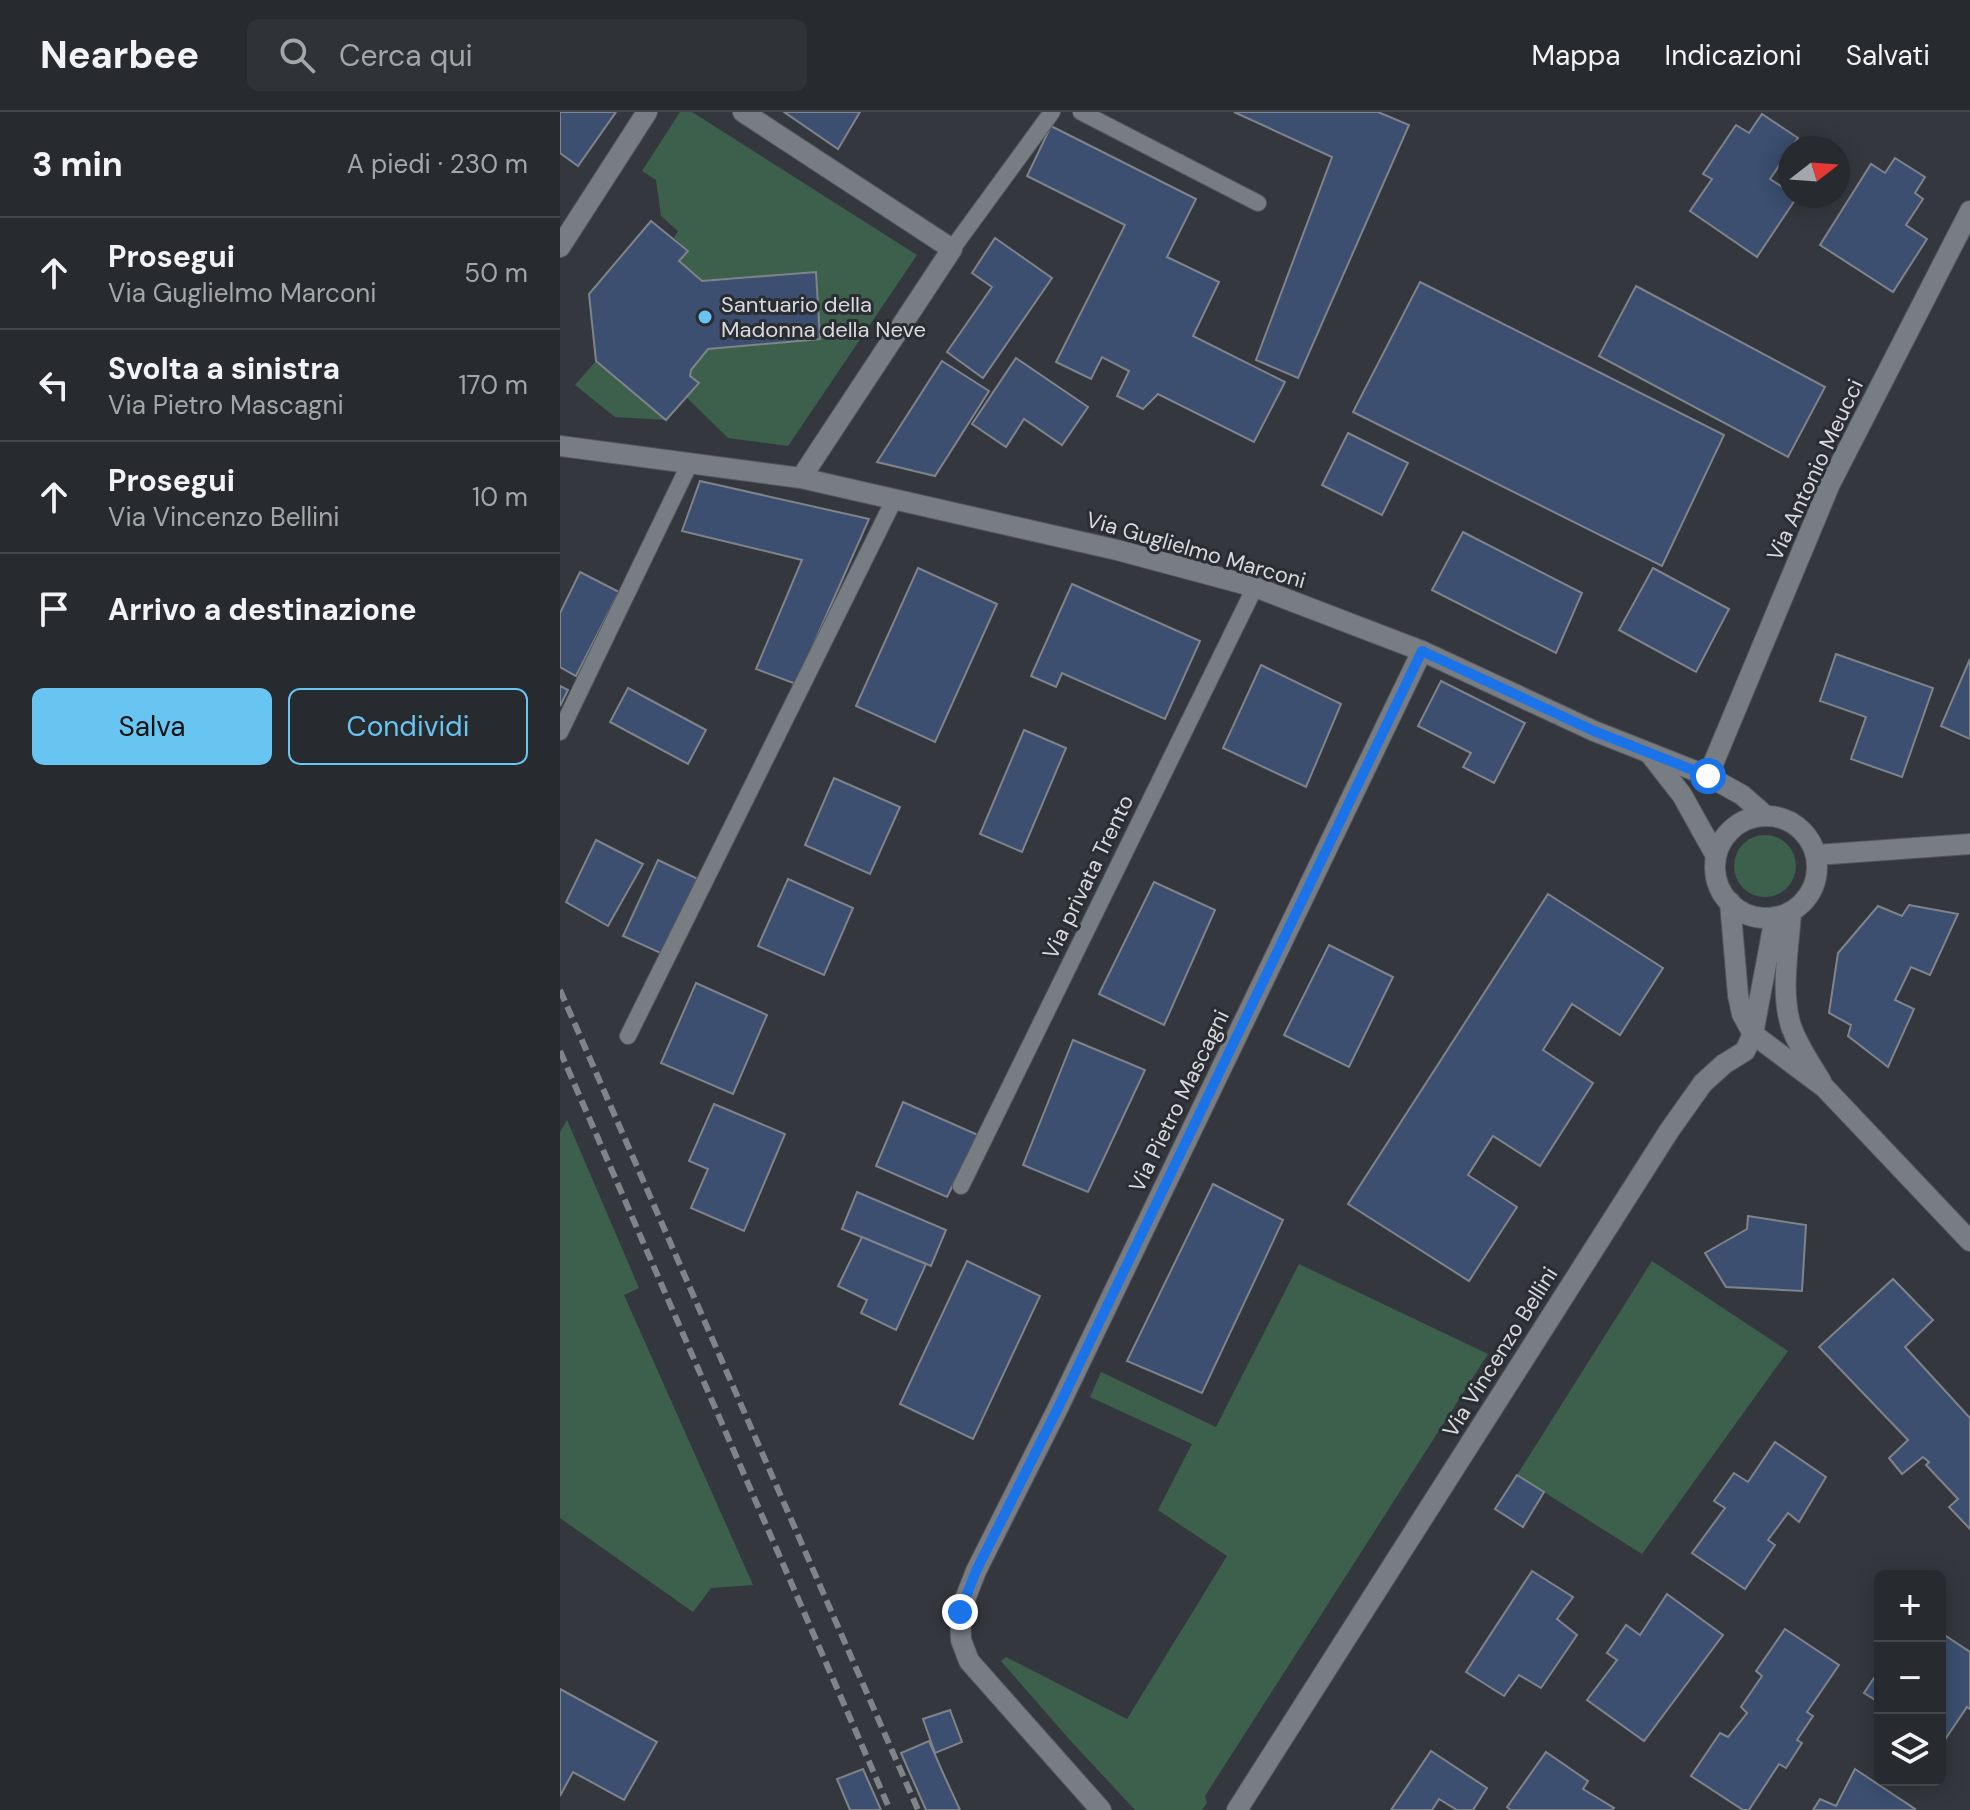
<!DOCTYPE html>
<html lang="it">
<head>
<meta charset="utf-8">
<style>
	:root { --surface:#272a2e; --page:#2f3236; --text:#f1f3f6; --muted:#a4a7aa; --line:#43464a; --accent:#68c4f0 }
	body { margin:0; font-family:"DM Sans",sans-serif; background:var(--page); color:var(--text) }
	.controls { position:absolute; right:24px; bottom:24px; display:grid; overflow:hidden; border-radius:12px; box-shadow:0 4px 20px #0003 }
	.controls button { width:72px; height:72px; display:grid; place-items:center; padding:0; border:0; border-bottom:2px solid var(--line); background:var(--surface); color:var(--text); font:40px sans-serif }
	.compass { position:absolute; left:1218px; top:24px; width:72px; height:72px; border-radius:50%; background:var(--surface); box-shadow:0 4px 20px #0003; rotate:73deg }
	.stop { position:absolute; width:24px; height:24px; margin:-18px; border:6px solid #1a73e8; border-radius:50%; background:#fff }
	.stop.end { background:#1a73e8; border-color:#fff; box-shadow:0 2px 8px #0008 }
	.list { margin:0; padding:0; list-style:none }
	h2 { display:flex; justify-content:space-between; align-items:center; height:104px; margin:0; padding:0 32px; font-size:34px }
	h2 small { font-size:26px; font-weight:400; color:var(--muted) }
	.list li { display:grid; grid-template-columns:52px 1fr auto; gap:24px; align-items:center; box-sizing:border-box; height:112px; padding:0 32px; border-top:2px solid var(--line) }
	.list b { display:block; font-size:30px; white-space:nowrap }
	.list p { margin:0; font-size:26px; white-space:nowrap; color:var(--muted) }
	.list em { font-size:26px; font-style:normal; color:var(--muted) }
	.actions { display:flex; gap:16px; padding:24px 32px }
	.actions a { flex:1; padding:18px 0; border:2px solid var(--accent); border-radius:12px; text-align:center; font-size:28px; color:var(--accent) }
	.actions .main { background:var(--accent); color:#111 }
	.icon { flex:none; width:44px; height:44px; fill:none; stroke:currentColor; stroke-width:2; stroke-linecap:round; stroke-linejoin:round }
	.map { position:relative; flex:none; width:1410px; height:1698px; overflow:hidden }
	header { display:flex; align-items:center; gap:48px; box-sizing:border-box; height:112px; padding:0 40px; background:var(--surface); border-bottom:2px solid var(--line) }
	header strong { font-size:38px }
	nav { display:flex; gap:44px; margin-inline-start:auto; font-size:28px }
	.search { width:560px; height:72px; background:var(--page); display:flex; align-items:center; gap:20px; box-sizing:border-box; padding:0 28px; border-radius:12px; color:var(--muted); font-size:30px }
	main { display:flex }
	aside { flex:1; background:var(--surface) }
	.map>svg:first-child { display:block }
</style>
</head>
<body>
<header>
<strong>Nearbee</strong>
<div class="search"><svg class="icon" aria-label="search" viewBox="0 0 24 24"><circle cx="10" cy="10" r="6"/><path d="M15 15l6 6"/></svg>Cerca qui</div>
<nav><a>Mappa</a><a>Indicazioni</a><a>Salvati</a></nav>
</header>
<main>
<aside>
<h2>3 min<small>A piedi · 230 m</small></h2>
<ul class="list">
<li><svg class="icon" aria-label="ahead" viewBox="0 0 24 24"><path d="M12 20V5M6 11l6-6 6 6"/></svg><div><b>Prosegui</b><p>Via Guglielmo Marconi</p></div><em>50 m</em></li>
<li><svg class="icon" aria-label="left" viewBox="0 0 24 24"><path d="M17 20v-9H6M10 6l-5 5 5 5"/></svg><div><b>Svolta a sinistra</b><p>Via Pietro Mascagni</p></div><em>170 m</em></li>
<li><svg class="icon" aria-label="ahead" viewBox="0 0 24 24"><path d="M12 20V5M6 11l6-6 6 6"/></svg><div><b>Prosegui</b><p>Via Vincenzo Bellini</p></div><em>10 m</em></li>
<li><svg class="icon" aria-label="arrive" viewBox="0 0 24 24"><path d="M6 21V4h12l-3 4 3 4H6"/></svg><div><b>Arrivo a destinazione</b></div></li>
</ul>
<div class="actions"><a class="main">Salva</a><a>Condividi</a></div>
</aside>
<div class="map">
<svg width="1410" height="1698" viewBox="0 0 1410 1698">
	<rect width="100%" height="100%" fill="#34383e"/>
	<g fill="#3c604b">
		<path d="M 120,0 L 132,0 L 357,143 L 228,334 L 168,326 L 125,284 L 138,270 L 130,264 L 131,258 L 148,237 L 260,227 L 256,161 L 142,169 L 119,149 L 128,138 L 114,126 L 118,119 L 101,104 L 96,68 L 82,59 Z"/>
		<path d="M 36,249 L 106,308 L 55,305 L 15,273 Z"/>
		<circle cx="1205" cy="754" r="31"/>
		<path d="M 7,1008 L 79,1176 L 64,1183 L 193,1473 L 151,1476 L 133,1500 L 0,1406 L 0,1020 Z"/>
		<path d="M 1092,1149 L 1228,1239 L 1082,1442 L 957,1363 Z"/>
		<path d="M 739,1152 L 928,1242 L 645,1684 L 647,1691 L 642,1698 L 575,1698 L 509,1627 L 441,1549 L 446,1545 L 567,1607 L 667,1444 L 598,1398 L 632,1332 L 530,1285 L 541,1260 L 656,1315 Z"/>
	</g>
	<g fill="#3c4f70" stroke="#7f838a" stroke-width="2">
		<path d="M 0,0 L 56,0 L 18,54 L 0,41 Z"/>
		<path d="M 224,0 L 300,0 L 278,37 Z"/>
		<path d="M 674,0 L 818,0 L 849,13 L 738,266 L 696,248 L 772,45 Z"/>
		<path d="M 1202,2 L 1238,26 L 1210,67 L 1230,80 L 1230,84 L 1237,85 L 1197,145 L 1130,99 L 1152,67 L 1143,62 L 1176,13 L 1189,21 Z"/>
		<path d="M 491,14 L 636,87 L 607,145 L 659,170 L 633,224 L 725,270 L 694,330 L 598,282 L 583,297 L 557,284 L 569,259 L 542,245 L 531,267 L 496,250 L 565,113 L 467,64 Z"/>
		<path d="M 1335,46 L 1365,65 L 1355,81 L 1363,87 L 1346,113 L 1367,127 L 1333,180 L 1260,133 L 1311,52 L 1325,61 Z"/>
		<path d="M 91,109 L 128,139 L 119,149 L 142,169 L 256,160 L 260,227 L 148,237 L 131,258 L 130,264 L 139,271 L 106,308 L 36,249 L 29,182 Z"/>
		<path d="M 435,126 L 492,166 L 423,266 L 387,240 L 432,175 L 412,161 Z"/>
		<path d="M 860,170 L 1164,323 L 1102,454 L 793,300 Z"/>
		<path d="M 1076,174 L 1265,275 L 1228,345 L 1039,244 Z"/>
		<path d="M 456,246 L 528,295 L 502,333 L 464,307 L 446,335 L 412,312 Z"/>
		<path d="M 382,249 L 429,279 L 375,364 L 317,350 Z"/>
		<path d="M 788,321 L 848,351 L 822,403 L 762,373 Z"/>
		<path d="M 140,369 L 309,407 L 236,572 L 196,557 L 242,448 L 122,419 Z"/>
		<path d="M 903,420 L 1022,481 L 996,541 L 872,478 Z"/>
		<path d="M 358,456 L 437,492 L 375,630 L 296,594 Z"/>
		<path d="M 1093,456 L 1169,497 L 1136,560 L 1059,518 Z"/>
		<path d="M 20,460 L 59,480 L 16,564 L 0,555 L 0,501 Z"/>
		<path d="M 512,472 L 640,529 L 605,607 L 502,561 L 496,575 L 471,564 Z"/>
		<path d="M 1276,542 L 1373,576 L 1342,665 L 1291,647 L 1306,605 L 1260,589 Z"/>
		<path d="M 1410,547 L 1410,627 L 1381,614 Z"/>
		<path d="M 701,553 L 781,592 L 746,675 L 663,636 Z"/>
		<path d="M 881,569 L 965,611 L 934,671 L 903,655 L 911,641 L 858,614 Z"/>
		<path d="M 0,574 L 8,578 L 0,594 Z"/>
		<path d="M 68,576 L 146,618 L 128,652 L 50,610 Z"/>
		<path d="M 464,618 L 506,636 L 462,740 L 420,722 Z"/>
		<path d="M 274,666 L 340,695 L 310,762 L 245,733 Z"/>
		<path d="M 36,728 L 83,752 L 48,814 L 6,790 Z"/>
		<path d="M 98,748 L 140,768 L 105,843 L 63,824 Z"/>
		<path d="M 228,767 L 293,796 L 264,863 L 198,834 Z"/>
		<path d="M 594,770 L 655,798 L 604,913 L 539,882 Z"/>
		<path d="M 988,782 L 1103,856 L 1060,923 L 1012,892 L 983,938 L 1033,971 L 980,1054 L 933,1024 L 908,1063 L 957,1095 L 909,1169 L 788,1092 Z"/>
		<path d="M 1349,793 L 1398,802 L 1370,863 L 1351,855 L 1335,888 L 1354,897 L 1328,955 L 1288,924 L 1291,913 L 1269,901 L 1278,841 L 1318,794 L 1342,804 Z"/>
		<path d="M 769,833 L 833,865 L 789,955 L 724,923 Z"/>
		<path d="M 136,871 L 207,903 L 173,982 L 101,951 Z"/>
		<path d="M 513,928 L 585,958 L 528,1080 L 463,1053 Z"/>
		<path d="M 343,990 L 418,1023 L 387,1085 L 316,1054 Z"/>
		<path d="M 154,992 L 225,1022 L 184,1119 L 131,1096 L 148,1057 L 129,1049 Z"/>
		<path d="M 653,1072 L 723,1108 L 642,1281 L 567,1249 Z"/>
		<path d="M 297,1080 L 386,1118 L 371,1154 L 282,1117 Z"/>
		<path d="M 1188,1104 L 1246,1113 L 1242,1179 L 1166,1175 L 1145,1141 L 1187,1117 Z"/>
		<path d="M 302,1125 L 366,1152 L 336,1218 L 301,1201 L 307,1188 L 278,1174 Z"/>
		<path d="M 407,1149 L 480,1184 L 413,1327 L 340,1292 Z"/>
		<path d="M 1333,1167 L 1373,1208 L 1345,1235 L 1410,1306 L 1410,1417 L 1389,1395 L 1398,1387 L 1366,1353 L 1369,1350 L 1363,1345 L 1342,1362 L 1329,1346 L 1348,1328 L 1259,1235 Z"/>
		<path d="M 1215,1330 L 1266,1365 L 1239,1410 L 1228,1401 L 1208,1428 L 1215,1433 L 1185,1477 L 1132,1441 L 1165,1396 L 1154,1389 L 1174,1361 L 1188,1370 Z"/>
		<path d="M 957,1363 L 984,1380 L 963,1415 L 935,1397 Z"/>
		<path d="M 972,1459 L 1013,1485 L 997,1507 L 1017,1523 L 981,1576 L 959,1563 L 944,1584 L 906,1560 Z"/>
		<path d="M 1107,1482 L 1163,1523 L 1084,1629 L 1027,1588 L 1057,1548 L 1047,1541 L 1066,1513 L 1080,1523 Z"/>
		<path d="M 1225,1517 L 1279,1553 L 1247,1600 L 1253,1604 L 1237,1628 L 1242,1631 L 1226,1656 L 1219,1652 L 1189,1698 L 1183,1698 L 1131,1664 L 1160,1621 L 1168,1625 L 1187,1601 L 1181,1595 L 1202,1564 L 1196,1559 Z"/>
		<path d="M 1383,1522 L 1410,1540 L 1410,1597 L 1407,1595 L 1382,1632 L 1380,1631 L 1380,1527 Z"/>
		<path d="M 1320,1557 L 1320,1591 L 1304,1581 Z"/>
		<path d="M 0,1577 L 97,1630 L 64,1688 L 13,1660 L 0,1684 Z"/>
		<path d="M 390,1598 L 402,1630 L 375,1641 L 363,1607 Z"/>
		<path d="M 369,1629 L 383,1661 L 400,1698 L 366,1698 L 341,1641 Z"/>
		<path d="M 871,1639 L 927,1676 L 913,1698 L 897,1698 L 879,1687 L 872,1698 L 831,1698 Z"/>
		<path d="M 986,1640 L 1028,1669 L 1023,1677 L 1054,1696 L 1052,1698 L 951,1698 L 947,1695 Z"/>
		<path d="M 303,1657 L 321,1698 L 290,1698 L 277,1667 Z"/>
		<path d="M 1295,1657 L 1355,1697 L 1354,1698 L 1253,1698 L 1260,1687 L 1276,1694 Z"/>
	</g>
	<g fill="none" stroke-linecap="round" stroke-linejoin="round">
		<g stroke="#54575c" stroke-width="18">
			<g id="service">
				<path d="M 521,0 L 698,91"/>
				<path d="M 392,137 L 492,0"/>
				<path d="M 0,620 L 130,351"/>
				<path d="M 68,924 L 335,386"/>
				<path d="M 401,1074 L 695,475"/>
			</g>
		</g>
		<g stroke="#54575c" stroke-width="22">
			<g id="minor">
				<path d="M 183,0 L 392,137 L 241,366"/>
				<path d="M 0,334 L 241,366 L 557,438 L 695,475 L 862,539 L 1034,619 L 1148,664 L 1182,683 L 1206,704"/>
				<path d="M 1090,642 L 1122,683 L 1156,744"/>
				<path d="M 1148,664 L 1270,372 L 1410,99"/>
				<circle cx="1206" cy="755" r="51"/>
				<path d="M 1256,743 L 1410,732"/>
				<path d="M 1170,790 L 1178,883 L 1182,902 L 1193,922 L 1265,976 L 1410,1129"/>
				<path d="M 1231,800 C 1229,836 1220,879 1231,914 C 1238,934 1250,951 1261,969"/>
				<path d="M 541,1698 L 409,1549 L 401,1528 L 400,1500 L 416,1459 L 498,1296 L 862,539"/>
				<path d="M 677,1698 L 1109,1019 L 1143,971 L 1164,952 L 1185,939 L 1193,922 L 1215,805"/>
			</g>
		</g>
		<g stroke="#54575c" stroke-width="22">
			<path id="tertiary" d="M 0,135 L 87,0"/>
		</g>
		<use href="#service" stroke="#787d84" stroke-width="16"/>
		<use href="#minor" stroke="#787d84" stroke-width="20"/>
		<use href="#tertiary" stroke="#787d84" stroke-width="20"/>
		<g stroke="#808388" stroke-width="6" stroke-dasharray="12 6" stroke-linecap="butt">
			<path d="M 0,878 L 358,1698"/>
			<path d="M 0,939 L 330,1698"/>
		</g>
	</g>
	<g fill="none" stroke-linecap="round" stroke-linejoin="round">
		<path stroke="#1a73e8" stroke-width="10" d="M 400,1500 L 416,1459 L 498,1296 L 862,539 L 1034,619 L 1148,664"/>
	</g>
	<circle fill="#68c4f0" stroke="#2a2e33" stroke-width="3" cx="145" cy="205" r="8"/>
	<g text-anchor="middle" dominant-baseline="central" stroke-width="6" stroke-linejoin="round" paint-order="stroke">
		<g font-size="22" fill="#d8dade" stroke="#2a2e33" text-anchor="start">
			<text x="161" y="192">Santuario della<tspan x="161" dy="25">Madonna della Neve</tspan></text>
		</g>
		<g font-size="22" fill="#d8dade" stroke="#2a2e33">
			<text transform="translate(1255 358) rotate(-65)">Via Antonio Meucci</text>
			<text transform="translate(636 438) rotate(16)">Via Guglielmo Marconi</text>
			<text transform="translate(528 765) rotate(-64)">Via privata Trento</text>
			<text transform="translate(619 989) rotate(-64)">Via Pietro Mascagni</text>
			<text transform="translate(940 1240) rotate(-58)">Via Vincenzo Bellini</text>
		</g>
	</g>
</svg>
<div class="controls">
<button>+</button>
<button>−</button>
<button><svg class="icon" aria-label="layers" viewBox="0 0 24 24"><path d="M12 4l9 5-9 5-9-5zM3 14l9 5 9-5"/></svg></button>
</div>
<svg class="compass" viewBox="-18 -18 36 36"><path d="M0-13l5 13h-10z" fill="#e53935"/><path d="M0 13l5-13h-10z" fill="#a4a7aa"/></svg>
<div class="stop" style="left:1148px;top:664px"></div>
<div class="stop end" style="left:400px;top:1500px"></div>
</div>
</main>
</body>
</html>
